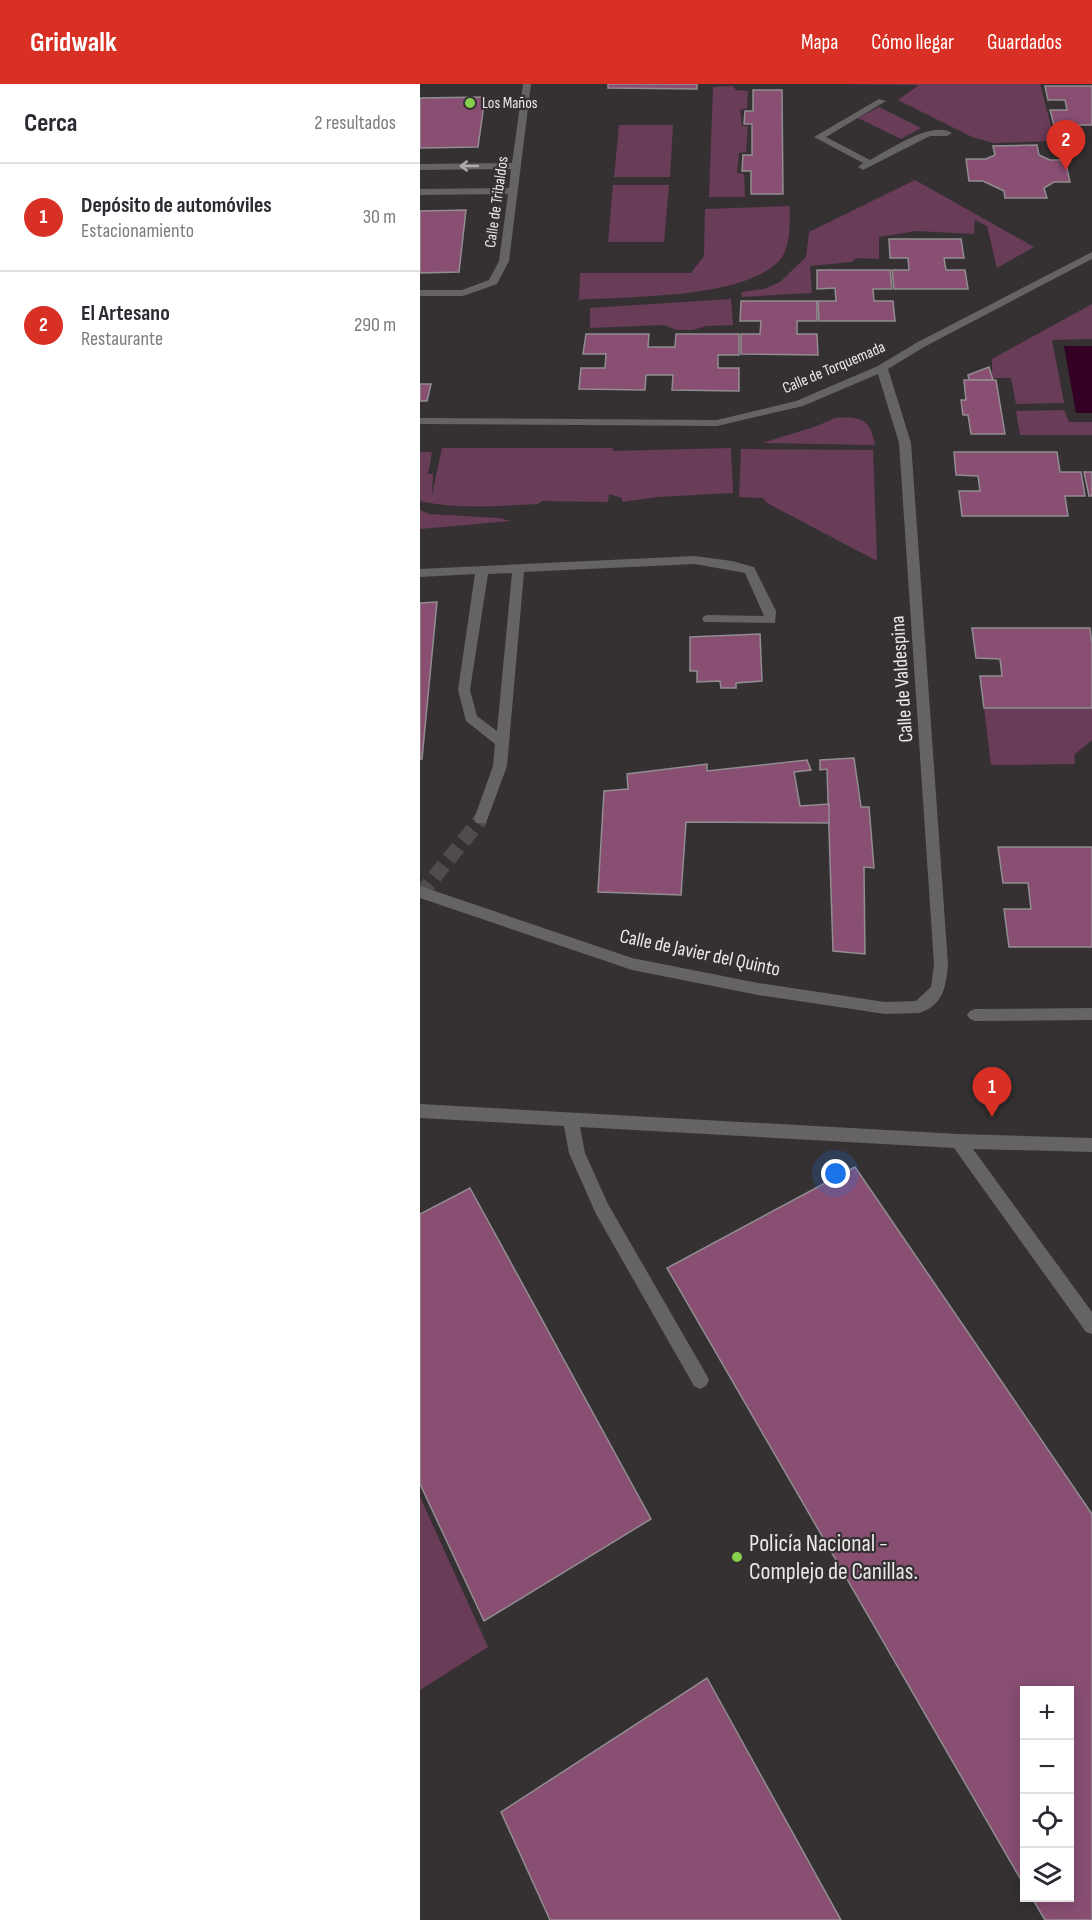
<!DOCTYPE html>
<html lang="es">
<head>
<meta charset="utf-8">
<style>
	:root { --surface:#fff; --page:#f2f2f3; --text:#2b2b33; --muted:#7c7c81; --line:#e1e1e2; --accent:#d93025 }
	body { margin:0; font-family:"Sofia Sans Condensed",sans-serif; background:var(--page); color:var(--text) }
	.controls { position:absolute; right:18px; bottom:18px; display:grid; overflow:hidden; border-radius:0px; box-shadow:0 3px 15px #0003 }
	.controls button { width:54px; height:54px; display:grid; place-items:center; padding:0; border:0; border-bottom:2px solid var(--line); background:var(--surface); color:var(--text); font:30px sans-serif }
	.you { position:absolute; left:416px; top:1090px; width:21px; height:21px; margin:-15px; border:4px solid #fff; border-radius:50%; background:#1a73e8; box-shadow:0 0 0 9px #1a73e833 }
	.badge { display:grid; place-items:center; width:39px; height:39px; border-radius:50%; background:var(--accent); color:#fff; font-size:20px; font-weight:700 }
	.pin { position:absolute; translate:-50% -50px; filter:drop-shadow(0 2px 3px #0008) }
	.pin::after { content:''; position:absolute; top:32px; width:21px; height:18px; background:inherit; clip-path:polygon(0 0,100% 0,50% 100%) }
	.list { margin:0; padding:0; list-style:none }
	h2 { display:flex; justify-content:space-between; align-items:center; height:78px; margin:0; padding:0 24px; font-size:26px }
	h2 small { font-size:20px; font-weight:400; color:var(--muted) }
	.list li { display:grid; grid-template-columns:39px 1fr auto; gap:18px; align-items:center; box-sizing:border-box; height:108px; padding:0 24px; border-top:2px solid var(--line) }
	.list b { display:block; font-size:22px; white-space:nowrap }
	.list p { margin:0; font-size:20px; white-space:nowrap; color:var(--muted) }
	.list em { font-size:20px; font-style:normal; color:var(--muted) }
	.icon { flex:none; width:33px; height:33px; fill:none; stroke:currentColor; stroke-width:2; stroke-linecap:round; stroke-linejoin:round }
	.map { position:relative; flex:none; width:672px; height:1836px; overflow:hidden }
	header { display:flex; align-items:center; gap:36px; box-sizing:border-box; height:84px; padding:0 30px; background:var(--accent); color:#fff }
	header strong { font-size:28px }
	nav { display:flex; gap:33px; margin-inline-start:auto; font-size:21px }
	main { display:flex }
	aside { flex:1; background:var(--surface) }
	.map>svg:first-child { display:block }
</style>
</head>
<body>
<header>
<strong>Gridwalk</strong>
<nav><a>Mapa</a><a>Cómo llegar</a><a>Guardados</a></nav>
</header>
<main>
<aside>
<h2>Cerca<small>2 resultados</small></h2>
<ul class="list">
<li><span class="badge">1</span><div><b>Depósito de automóviles</b><p>Estacionamiento</p></div><em>30 m</em></li>
<li><span class="badge">2</span><div><b>El Artesano</b><p>Restaurante</p></div><em>290 m</em></li>
</ul>
</aside>
<div class="map">
<svg width="672" height="1836" viewBox="0 0 672 1836">
	<rect width="100%" height="100%" fill="#353133"/>
	<g fill="#693c58">
		<path d="M 420,0 L 620,0 L 635,57 L 573,59 L 552,53 L 478,16 L 499,1 Z"/>
		<path d="M 313,2 L 316,6 L 328,7 L 327,24 L 320,26 L 322,42 L 328,42 L 326,68 L 319,69 L 317,89 L 324,90 L 325,113 L 289,113 L 293,3 Z"/>
		<path d="M 459,23 L 501,44 L 481,55 L 438,34 Z"/>
		<path d="M 199,41 L 253,41 L 250,93 L 194,93 Z"/>
		<path d="M 495,96 L 614,163 L 577,184 L 567,142 L 555,136 L 554,150 L 496,147 L 459,153 L 459,175 L 436,174 L 432,178 L 390,182 L 392,209 L 321,213 L 322,208 L 344,205 L 360,198 L 386,173 L 389,148 Z"/>
		<path d="M 193,101 L 249,101 L 244,158 L 188,158 Z"/>
		<path d="M 370,122 C 369,141 372,165 357,179 C 318,215 211,212 159,216 L 160,189 L 271,189 L 284,172 L 285,125 Z"/>
		<path d="M 311,215 L 313,241 L 286,242 L 273,246 L 257,246 L 244,241 L 170,244 L 170,224 Z"/>
		<path d="M 672,220 L 672,255 L 632,256 L 644,319 L 596,320 L 591,294 L 572,294 L 572,275 Z"/>
		<path d="M 644,326 L 649,338 L 672,338 L 672,351 L 600,351 L 596,327 Z"/>
		<path d="M 415,334 C 441,332 450,334 455,361 L 342,359 L 397,342 Z"/>
		<path d="M 22,364 L 193,364 L 193,367 L 311,364 L 313,409 L 237,413 L 202,418 L 202,414 L 189,410 L 188,418 L 122,417 L 118,420 C 79,422 41,425 3,418 L 0,416 L 0,368 L 12,368 L 8,390 L 13,390 L 12,411 Z"/>
		<path d="M 321,365 L 453,366 L 457,477 L 347,419 L 343,414 L 319,413 Z"/>
		<path d="M 0,426 L 9,430 L 79,434 L 91,437 L 0,445 Z"/>
		<path d="M 564,624 L 672,624 L 672,656 L 654,671 L 655,680 L 571,681 Z"/>
		<path d="M 0,1413 L 68,1563 L 0,1606 Z"/>
	</g>
	<path fill="#340125" d="M 644,262 L 672,262 L 672,329 L 656,329 Z"/>
	<g fill="#894f73" stroke="#918d90" stroke-width="1.5">
		<path d="M 188,0 L 277,0 L 277,5 L 188,4 Z"/>
		<path d="M 625,2 L 672,2 L 672,41 L 634,41 L 630,26 L 647,26 L 645,16 L 628,16 Z"/>
		<path d="M 333,6 L 362,6 L 363,110 L 331,110 L 331,87 L 322,87 L 323,71 L 332,71 L 332,40 L 324,40 L 325,27 L 333,27 Z"/>
		<path d="M 65,13 L 58,63 L 0,64 L 0,14 Z"/>
		<path d="M 617,61 L 619,71 L 630,76 L 645,76 L 650,98 L 634,98 L 624,104 L 627,114 L 585,114 L 584,107 L 563,97 L 549,97 L 546,75 L 566,75 L 575,71 L 573,62 Z"/>
		<path d="M 46,126 L 39,188 L 0,189 L 0,127 Z"/>
		<path d="M 469,155 L 541,155 L 544,174 L 524,174 L 526,186 L 545,186 L 548,205 L 474,205 L 472,186 L 489,186 L 488,174 L 470,174 Z"/>
		<path d="M 397,186 L 470,186 L 472,205 L 453,205 L 454,217 L 473,217 L 475,237 L 399,237 L 398,217 L 416,217 L 415,204 L 397,205 Z"/>
		<path d="M 321,217 L 397,217 L 397,237 L 377,237 L 377,250 L 397,250 L 398,271 L 321,270 L 321,250 L 340,250 L 341,237 L 320,237 Z"/>
		<path d="M 166,250 L 229,250 L 228,263 L 255,263 L 256,250 L 319,250 L 319,271 L 298,271 L 298,284 L 319,284 L 319,307 L 252,306 L 253,291 L 226,291 L 225,306 L 159,305 L 161,284 L 185,284 L 186,270 L 163,270 Z"/>
		<path d="M 569,283 L 573,296 L 549,296 L 548,291 Z"/>
		<path d="M 544,296 L 576,296 L 585,350 L 551,350 L 548,331 L 543,331 L 541,316 L 546,316 Z"/>
		<path d="M 0,300 L 11,300 L 7,317 L 0,317 Z"/>
		<path d="M 534,368 L 637,368 L 640,388 L 661,388 L 665,412 L 645,412 L 648,432 L 542,432 L 539,407 L 560,407 L 558,392 L 536,391 Z"/>
		<path d="M 664,388 L 672,388 L 672,412 L 669,412 Z"/>
		<path d="M 17,518 L 2,675 L 0,675 L 0,519 Z"/>
		<path d="M 552,544 L 670,544 L 672,560 L 672,624 L 564,624 L 560,592 L 582,592 L 580,575 L 556,574 Z"/>
		<path d="M 340,550 L 342,597 L 316,599 L 316,604 L 301,604 L 300,597 L 277,598 L 277,587 L 270,587 L 270,553 Z"/>
		<path d="M 434,674 L 441,723 L 449,723 L 454,784 L 444,783 L 445,870 L 413,867 L 407,685 L 400,686 L 400,676 Z"/>
		<path d="M 387,676 L 391,686 L 374,688 L 380,722 L 409,720 L 409,739 L 266,738 L 261,811 L 178,808 L 184,707 L 208,705 L 207,690 L 287,680 L 287,687 Z"/>
		<path d="M 578,763 L 672,763 L 672,863 L 589,863 L 584,825 L 611,825 L 608,799 L 583,799 Z"/>
		<path d="M 435,1083 L 672,1430 L 672,1836 L 625,1836 L 612,1814 L 650,1814 L 650,1606 L 604,1606 L 604,1801 L 247,1184 Z"/>
		<path d="M 50,1104 L 231,1435 L 64,1537 L 0,1400 L 0,1130 Z"/>
		<path d="M 287,1594 L 421,1836 L 130,1836 L 81,1728 Z"/>
	</g>
	<g fill="none" stroke-linecap="round" stroke-linejoin="round">
		<path stroke="#504c4e" stroke-width="15" stroke-dasharray="15 8" stroke-linecap="butt" d="M 0,811 L 61,735"/>
		<g fill="#656364" fill-rule="evenodd">
			<path d="M 103,0 L 111,0 L 89,177 L 77,200 L 43,212 L 0,212 L 0,206 L 42,206 L 69,196 L 79,177 L 88,110 L 0,111 L 0,105 L 89,104 L 91,85 L 0,86 L 0,80 L 92,79 Z"/>
			<path d="M 459,15 L 466,17 L 406,53 L 450,76 C 469,66 512,36 532,49 L 527,52 L 510,52 L 443,86 L 438,83 L 443,79 L 394,53 Z"/>
			<path d="M 672,168 L 672,175 L 504,263 L 468,285 L 491,359 L 528,880 C 526,902 524,921 499,929 L 465,930 L 338,911 L 212,886 L 0,814 L 0,802 L 212,874 L 338,899 L 465,918 L 496,917 L 511,903 L 514,880 L 479,359 L 458,290 L 383,322 L 297,342 L 0,340 L 0,334 L 297,336 L 376,317 L 458,282 L 496,259 Z"/>
			<path d="M 275,472 L 312,477 L 334,483 L 356,527 L 355,539 L 284,538 L 282,535 L 284,532 L 288,531 L 344,532 L 325,489 L 275,480 L 104,488 L 87,682 L 66,739 L 56,739 L 54,735 L 73,682 L 75,660 L 46,637 L 38,606 L 55,490 L 0,493 L 0,485 ZM 92,489 L 77,647 L 57,632 L 50,606 L 68,490 Z"/>
			<path d="M 672,924 L 672,936 L 555,937 L 550,935 L 547,931 L 550,927 L 555,925 Z"/>
			<path d="M 0,1020 L 538,1050 L 672,1054 L 672,1068 L 553,1065 L 672,1228 L 672,1250 L 666,1248 L 534,1064 L 160,1043 L 165,1069 L 188,1120 L 286,1290 L 289,1296 L 286,1302 L 280,1305 L 274,1302 L 176,1130 L 149,1069 L 144,1042 L 0,1034 Z"/>
		</g>
	</g>
	<defs><path id="oneway-shaft" d="M-6 0H5M1.5-3L5.5 0L1.5 3" fill="none" stroke-width="1.6" stroke-linecap="round" stroke-linejoin="round" transform="scale(1.5)"/></defs>
	<use stroke="#aeacad" href="#oneway-shaft" transform="translate(49 82) rotate(180)"/>
	<g fill="#87cf4a" stroke="#353133" stroke-width="2">
		<circle cx="50" cy="19" r="6"/>
		<circle cx="317" cy="1473" r="6"/>
	</g>
	<g text-anchor="middle" dominant-baseline="central" stroke-width="4.5" stroke-linejoin="round" paint-order="stroke">
		<g font-size="16" fill="#eae8e9" stroke="#353133" text-anchor="start">
			<text x="62" y="19">Los Maños</text>
		</g>
		<g font-size="16" fill="#eae8e9" stroke="#353133">
			<text transform="translate(77 118) rotate(-82)">Calle de Tribaldos</text>
			<text transform="translate(414 284) rotate(-23)">Calle de Torquemada</text>
		</g>
		<g font-size="20" fill="#eae8e9" stroke="#353133">
			<text transform="translate(482 595) rotate(-94)">Calle de Valdespina</text>
			<text transform="translate(280 869) rotate(12)">Calle de Javier del Quinto</text>
		</g>
		<g font-size="24" fill="#eae8e9" stroke="#353133" text-anchor="start">
			<text x="329" y="1459">Policía Nacional -<tspan x="329" dy="28">Complejo de Canillas.</tspan></text>
		</g>
	</g>
</svg>
<div class="controls">
<button>+</button>
<button>−</button>
<button><svg class="icon" aria-label="locate" viewBox="0 0 24 24"><circle cx="12" cy="12" r="6"/><path d="M12 2v4M12 18v4M2 12h4M18 12h4"/></svg></button>
<button><svg class="icon" aria-label="layers" viewBox="0 0 24 24"><path d="M12 4l9 5-9 5-9-5zM3 14l9 5 9-5"/></svg></button>
</div>
<div class="you"></div>
<div class="pin badge" style="left:572px;top:1033px">1</div>
<div class="pin badge" style="left:646px;top:86px">2</div>
</div>
</main>
</body>
</html>
